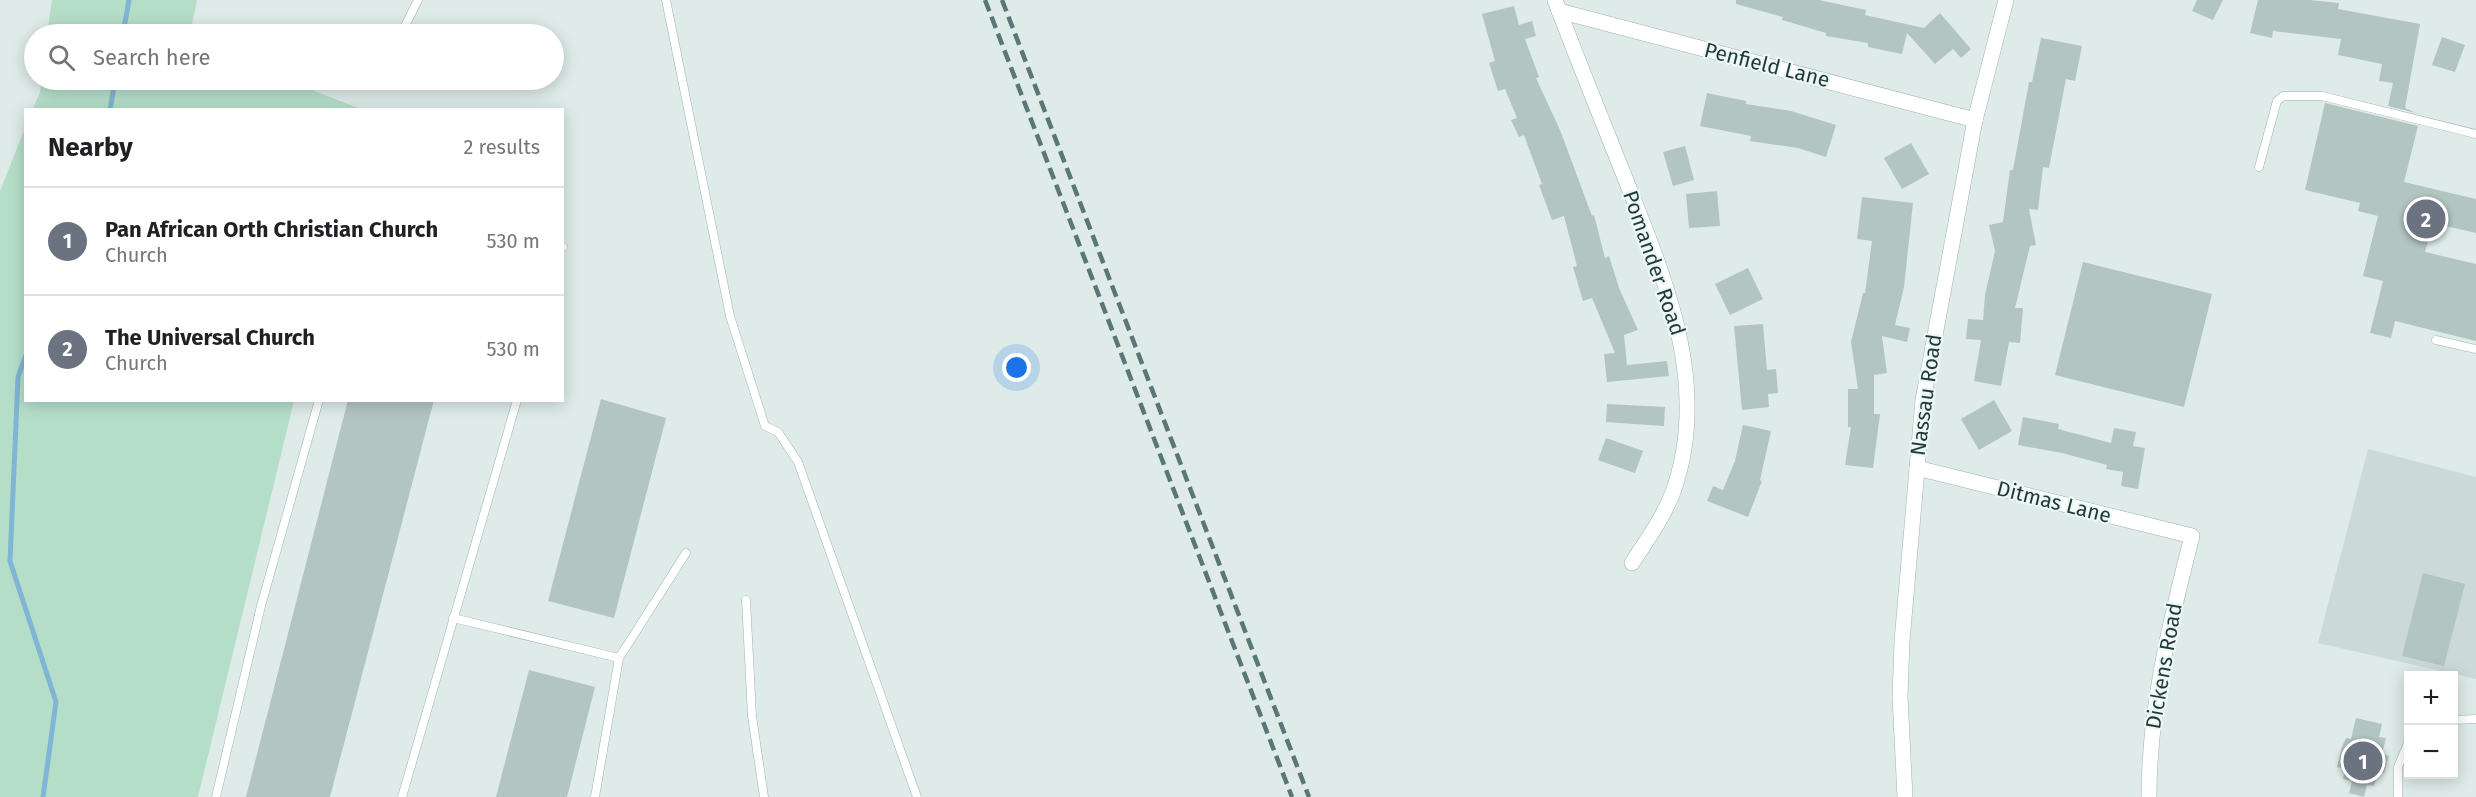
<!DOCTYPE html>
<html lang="en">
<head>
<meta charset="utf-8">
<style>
	:root { --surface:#fff; --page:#f6f6f6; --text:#202124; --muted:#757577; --line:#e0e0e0; --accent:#825936 }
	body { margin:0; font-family:"Fira Sans",sans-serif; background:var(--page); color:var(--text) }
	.controls { position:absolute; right:18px; bottom:18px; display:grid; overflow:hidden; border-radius:0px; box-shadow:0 3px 15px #0003 }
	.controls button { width:54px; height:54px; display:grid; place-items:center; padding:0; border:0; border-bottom:2px solid var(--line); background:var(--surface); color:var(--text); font:30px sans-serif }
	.you { position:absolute; left:1017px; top:368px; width:21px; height:21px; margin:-15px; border:4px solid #fff; border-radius:50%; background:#1a73e8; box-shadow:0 0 0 9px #1a73e833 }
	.badge { display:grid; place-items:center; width:39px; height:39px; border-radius:50%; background:var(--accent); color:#fff; font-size:20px; font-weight:700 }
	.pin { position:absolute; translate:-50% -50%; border:3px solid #fff; box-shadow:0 2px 6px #0006 }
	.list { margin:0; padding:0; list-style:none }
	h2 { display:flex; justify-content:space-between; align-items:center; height:78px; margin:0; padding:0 24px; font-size:26px }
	h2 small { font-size:20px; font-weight:400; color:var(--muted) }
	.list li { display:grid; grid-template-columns:39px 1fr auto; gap:18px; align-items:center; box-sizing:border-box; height:108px; padding:0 24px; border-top:2px solid var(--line) }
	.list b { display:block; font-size:22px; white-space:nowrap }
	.list p { margin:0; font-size:20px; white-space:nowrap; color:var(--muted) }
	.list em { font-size:20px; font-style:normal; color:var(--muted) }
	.icon { flex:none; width:33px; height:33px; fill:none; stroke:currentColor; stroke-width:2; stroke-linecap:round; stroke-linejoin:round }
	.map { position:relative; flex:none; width:2476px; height:797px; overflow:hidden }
	.search { position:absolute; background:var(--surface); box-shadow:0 3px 15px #0003; left:24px; top:24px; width:540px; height:66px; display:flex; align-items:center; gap:15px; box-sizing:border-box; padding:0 21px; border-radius:33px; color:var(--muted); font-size:22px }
	.panel { position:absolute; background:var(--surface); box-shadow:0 3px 15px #0003; left:24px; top:108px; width:540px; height:294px; border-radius:0px }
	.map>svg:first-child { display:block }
</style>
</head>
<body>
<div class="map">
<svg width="2476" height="797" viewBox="0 0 2476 797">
	<rect width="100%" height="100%" fill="#deebe8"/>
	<path fill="#ccdad7" d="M 2368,449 L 2476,477 L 2476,679 L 2318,643 Z"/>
	<g fill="#b5dec9">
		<path d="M 52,0 L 197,0 L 190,34 L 47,34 Z"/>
		<path d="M 42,80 L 286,80 L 361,109 L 33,109 L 40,92 Z"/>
		<path d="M 25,128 L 26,400 L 294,401 L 198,797 L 0,797 L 0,191 Z"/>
	</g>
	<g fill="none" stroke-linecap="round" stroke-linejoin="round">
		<g stroke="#81b5d4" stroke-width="5">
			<path d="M 123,34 L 129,0"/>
			<path d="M 110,110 L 115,80"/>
			<path d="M 26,355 L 18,377 L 10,561 L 56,702 L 43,797"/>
		</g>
	</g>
	<g fill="#b3c5c1">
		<path d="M 1736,0 L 1819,0 L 1866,10 L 1865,15 L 1924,28 L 1940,13 L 1971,49 L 1961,58 L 1953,49 L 1935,64 L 1907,33 L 1902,54 L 1868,47 L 1868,43 L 1826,36 L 1826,33 L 1782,20 L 1783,17 L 1736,4 Z"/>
		<path d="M 2197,0 L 2223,0 L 2213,20 L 2192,11 Z"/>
		<path d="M 2258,0 L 2310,0 L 2339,3 L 2338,9 L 2420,24 L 2405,108 L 2416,113 L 2388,106 L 2393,83 L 2379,81 L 2382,64 L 2338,55 L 2341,39 L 2273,31 L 2272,38 L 2250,33 Z"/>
		<path d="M 1514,6 L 1519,25 L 1532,21 L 1536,36 L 1525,39 L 1539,77 L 1536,78 L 1560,130 L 1592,216 L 1594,215 L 1605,258 L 1609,256 L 1619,288 L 1638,330 L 1624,335 L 1627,365 L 1667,361 L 1669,376 L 1607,382 L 1604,354 L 1615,353 L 1592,298 L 1583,301 L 1573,267 L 1577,266 L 1564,216 L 1552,220 L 1539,185 L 1542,184 L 1524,135 L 1519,137 L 1511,120 L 1517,118 L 1505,89 L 1498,91 L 1489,63 L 1495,61 L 1482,14 Z"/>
		<path d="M 2442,37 L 2465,45 L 2455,72 L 2432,65 Z"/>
		<path d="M 2041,38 L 2082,46 L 2075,81 L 2066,79 L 2049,168 L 2043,167 L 2038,210 L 2029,209 L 2036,245 L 2030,246 L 2015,308 L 2023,308 L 2020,343 L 2009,342 L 2001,386 L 1974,381 L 1981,340 L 1966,339 L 1968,319 L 1983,320 L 1985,295 L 1995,251 L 1989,225 L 2003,222 L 2010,170 L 2013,170 L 2029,82 L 2032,82 Z"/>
		<path d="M 1707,93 L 1746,101 L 1746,104 L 1791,111 L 1836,125 L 1826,157 L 1798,148 L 1750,141 L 1751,136 L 1700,126 Z"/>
		<path d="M 2325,103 L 2418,126 L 2404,182 L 2476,199 L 2476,233 L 2433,223 L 2425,252 L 2476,264 L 2476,341 L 2395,321 L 2391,338 L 2370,333 L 2383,281 L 2363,276 L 2378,216 L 2358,211 L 2360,203 L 2305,190 Z"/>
		<path d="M 1911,143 L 1929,174 L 1902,189 L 1884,158 Z"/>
		<path d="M 1685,146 L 1694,180 L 1673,186 L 1663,152 Z"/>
		<path d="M 1717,191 L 1720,226 L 1689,228 L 1686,194 Z"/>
		<path d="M 1862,197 L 1913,203 L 1904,287 L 1895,325 L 1910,328 L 1907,342 L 1882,336 L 1887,373 L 1874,375 L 1874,414 L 1880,414 L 1873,468 L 1845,465 L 1851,427 L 1848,427 L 1848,389 L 1858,389 L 1851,342 L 1863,293 L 1865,293 L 1872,241 L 1857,239 Z"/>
		<path d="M 2083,262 L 2212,294 L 2184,407 L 2055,375 Z"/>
		<path d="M 1748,268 L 1763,299 L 1730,315 L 1715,284 Z"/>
		<path d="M 1763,324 L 1767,370 L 1776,369 L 1778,393 L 1768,394 L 1769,407 L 1742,410 L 1734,326 Z"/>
		<path d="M 601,399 L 666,418 L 614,618 L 548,601 Z"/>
		<path d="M 348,400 L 434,400 L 330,797 L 246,797 Z"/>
		<path d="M 1994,400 L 2012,431 L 1979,450 L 1961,419 Z"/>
		<path d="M 1607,404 L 1665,407 L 1664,426 L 1606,422 Z"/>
		<path d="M 2023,417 L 2059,424 L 2058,429 L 2111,443 L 2114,428 L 2136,432 L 2133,446 L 2145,448 L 2138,489 L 2121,486 L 2123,472 L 2106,469 L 2107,465 L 2062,453 L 2018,445 Z"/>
		<path d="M 1743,425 L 1771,431 L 1760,480 L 1762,481 L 1748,517 L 1707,501 L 1713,486 L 1723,490 L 1735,461 Z"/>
		<path d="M 1606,438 L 1643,451 L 1635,473 L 1598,460 Z"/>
		<path d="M 2423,573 L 2465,584 L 2444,666 L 2402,656 Z"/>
		<path d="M 529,670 L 595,687 L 567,797 L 496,797 Z"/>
		<path d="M 2356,718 L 2382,724 L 2379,737 L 2386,738 L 2382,754 L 2389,756 L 2384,773 L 2378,772 L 2374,786 L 2367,785 L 2364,797 L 2349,793 L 2352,781 L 2343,779 L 2345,769 L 2337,767 L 2342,747 L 2346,738 L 2351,739 Z"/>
	</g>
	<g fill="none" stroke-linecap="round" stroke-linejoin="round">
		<g stroke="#a1b3b0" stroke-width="9">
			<g id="lane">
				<path d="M 666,0 L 730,316 L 765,426 L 778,432 L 798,462 L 917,797"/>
				<path d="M 401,34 L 418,0"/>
				<path d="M 2259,167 L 2277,101 L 2283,96 L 2322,96 L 2476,134"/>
				<path d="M 562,247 L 563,247"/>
				<path d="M 2436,340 L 2476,349"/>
				<path d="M 746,600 L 752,716 L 764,797"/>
				<path d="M 453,618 L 619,658"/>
				<path d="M 2454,720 L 2476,719"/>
				<path d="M 216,797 L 261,606 L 319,400"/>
				<path d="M 402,797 L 517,400"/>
				<path d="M 595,797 L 619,658 L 686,553"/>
				<path d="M 2398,797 L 2398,767 L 2408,743"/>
			</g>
		</g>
		<g stroke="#a1b3b0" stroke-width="16">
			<g id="street">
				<path d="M 1555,0 C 1580,67 1607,132 1633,198 C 1670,292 1709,391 1673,492 C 1663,518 1647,540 1632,563"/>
				<path d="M 1559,11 L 1975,120"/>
				<path d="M 1917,468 L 2192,536 C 2170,622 2149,708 2149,797"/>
				<path d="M 1905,797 L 1900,697 L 1902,641 L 1923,400 L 1975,120 L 2006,0"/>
			</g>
		</g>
		<use href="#lane" stroke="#fff" stroke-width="8"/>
		<use href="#street" stroke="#fff" stroke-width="15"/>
		<g stroke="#587776" stroke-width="4.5" stroke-dasharray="12 6" stroke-linecap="butt">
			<path d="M 985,0 L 1292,797"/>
			<path d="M 1002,0 L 1309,797"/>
		</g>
	</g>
	<g text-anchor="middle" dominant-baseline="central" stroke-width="4.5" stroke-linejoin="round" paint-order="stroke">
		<g font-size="21" fill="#1e3b3a" stroke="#eef7f5">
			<text transform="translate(1767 65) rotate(14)">Penfield Lane</text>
			<text transform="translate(1654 263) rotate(71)">Pomander Road</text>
			<text transform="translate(1926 395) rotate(-82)">Nassau Road</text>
			<text transform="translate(2054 502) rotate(14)">Ditmas Lane</text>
			<text transform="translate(2164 666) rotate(-80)">Dickens Road</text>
		</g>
	</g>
</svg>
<div class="controls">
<button>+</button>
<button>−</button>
</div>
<div class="you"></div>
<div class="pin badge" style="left:2363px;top:761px;background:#6b7280">1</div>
<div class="pin badge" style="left:2426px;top:219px;background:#6b7280">2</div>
<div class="search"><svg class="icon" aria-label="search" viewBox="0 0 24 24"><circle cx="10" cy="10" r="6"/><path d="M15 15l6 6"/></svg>Search here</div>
<section class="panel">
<h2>Nearby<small>2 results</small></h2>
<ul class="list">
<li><span class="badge" style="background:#6b7280">1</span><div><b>Pan African Orth Christian Church</b><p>Church</p></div><em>530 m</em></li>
<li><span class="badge" style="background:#6b7280">2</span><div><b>The Universal Church</b><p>Church</p></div><em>530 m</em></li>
</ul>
</section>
</div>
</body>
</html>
